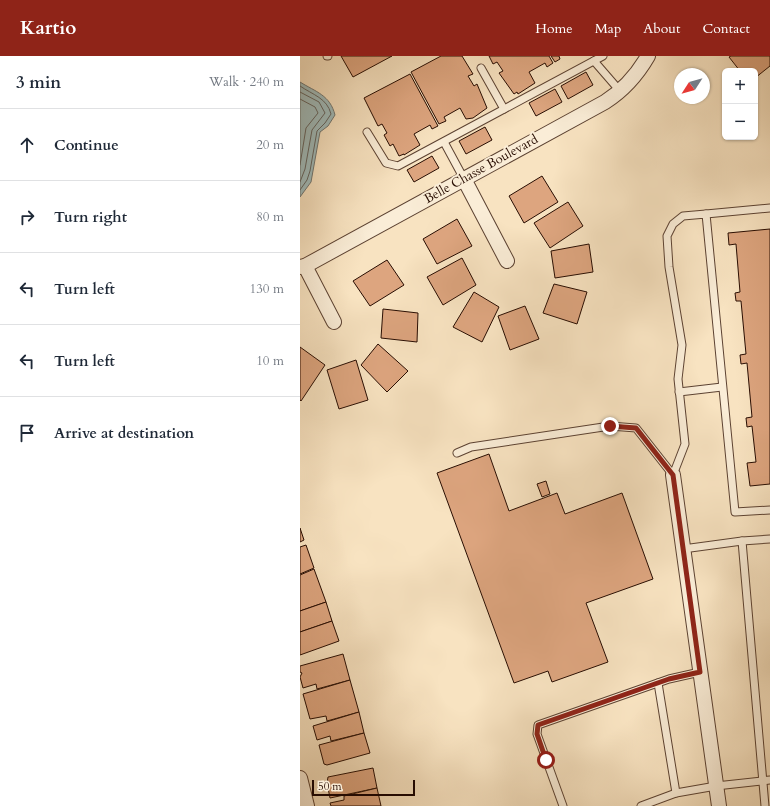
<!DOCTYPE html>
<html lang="en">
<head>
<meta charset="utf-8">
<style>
	:root { --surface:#fff; --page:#f6f6f7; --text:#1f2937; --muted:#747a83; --line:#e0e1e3; --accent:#8f2418 }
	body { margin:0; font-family:Cardo,serif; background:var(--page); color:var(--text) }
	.controls { position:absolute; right:12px; top:12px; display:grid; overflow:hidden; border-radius:6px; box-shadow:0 1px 3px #0004 }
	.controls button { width:36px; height:36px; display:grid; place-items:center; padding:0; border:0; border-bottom:1px solid var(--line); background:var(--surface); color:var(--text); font:20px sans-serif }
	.compass { position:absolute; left:374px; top:12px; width:36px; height:36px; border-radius:50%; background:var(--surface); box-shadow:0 1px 3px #0004; rotate:234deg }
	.scale { position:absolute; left:12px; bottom:10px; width:103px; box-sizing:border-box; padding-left:4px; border:2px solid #280d02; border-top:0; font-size:11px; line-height:14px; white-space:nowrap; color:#280d02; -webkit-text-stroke:3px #faedd7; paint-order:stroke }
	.stop { position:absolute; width:12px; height:12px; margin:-9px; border:3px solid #8f2418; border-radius:50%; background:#fff }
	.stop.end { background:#8f2418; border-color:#fff; box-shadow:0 1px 4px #0008 }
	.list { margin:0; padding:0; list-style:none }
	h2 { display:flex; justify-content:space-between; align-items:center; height:52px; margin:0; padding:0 16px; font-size:17px }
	h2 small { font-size:13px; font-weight:400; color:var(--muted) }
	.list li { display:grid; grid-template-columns:26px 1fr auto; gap:12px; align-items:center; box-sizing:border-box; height:72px; padding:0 16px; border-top:1px solid var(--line) }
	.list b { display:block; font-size:15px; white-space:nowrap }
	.list em { font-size:13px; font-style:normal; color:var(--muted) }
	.icon { flex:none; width:22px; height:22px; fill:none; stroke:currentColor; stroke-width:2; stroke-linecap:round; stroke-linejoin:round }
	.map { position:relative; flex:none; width:470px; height:750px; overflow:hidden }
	header { display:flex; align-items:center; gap:24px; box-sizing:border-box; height:56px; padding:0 20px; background:var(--accent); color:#fff }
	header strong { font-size:19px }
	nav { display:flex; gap:22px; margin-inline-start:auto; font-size:14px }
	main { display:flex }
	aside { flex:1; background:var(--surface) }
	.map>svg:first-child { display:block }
</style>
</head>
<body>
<header>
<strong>Kartio</strong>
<nav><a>Home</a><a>Map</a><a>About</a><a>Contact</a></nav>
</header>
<main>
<aside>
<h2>3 min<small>Walk · 240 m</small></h2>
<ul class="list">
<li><svg class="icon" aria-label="ahead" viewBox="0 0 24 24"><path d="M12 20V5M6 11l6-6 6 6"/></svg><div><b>Continue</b></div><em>20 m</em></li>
<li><svg class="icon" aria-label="right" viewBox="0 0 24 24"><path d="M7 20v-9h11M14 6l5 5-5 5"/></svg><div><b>Turn right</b></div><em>80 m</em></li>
<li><svg class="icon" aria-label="left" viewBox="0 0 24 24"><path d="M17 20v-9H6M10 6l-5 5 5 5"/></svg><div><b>Turn left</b></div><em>130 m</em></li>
<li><svg class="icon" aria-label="left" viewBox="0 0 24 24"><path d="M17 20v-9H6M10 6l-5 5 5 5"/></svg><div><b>Turn left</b></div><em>10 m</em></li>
<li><svg class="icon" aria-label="arrive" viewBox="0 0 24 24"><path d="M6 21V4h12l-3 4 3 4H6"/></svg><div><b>Arrive at destination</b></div></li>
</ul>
</aside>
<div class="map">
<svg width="470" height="750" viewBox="0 0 470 750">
	<rect width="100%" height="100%" fill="#f8e3c1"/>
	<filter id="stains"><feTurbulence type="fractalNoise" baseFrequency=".005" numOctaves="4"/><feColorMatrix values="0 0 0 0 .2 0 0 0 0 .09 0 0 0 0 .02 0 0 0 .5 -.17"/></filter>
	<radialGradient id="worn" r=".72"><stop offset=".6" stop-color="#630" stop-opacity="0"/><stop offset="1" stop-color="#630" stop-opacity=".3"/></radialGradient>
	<path fill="#a0bcbc" stroke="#707672" d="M 0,26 C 16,36 30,39 35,59 L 28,70 L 20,76 L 11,126 L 0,141 Z"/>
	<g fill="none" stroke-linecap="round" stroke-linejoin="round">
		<g stroke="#64645f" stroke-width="1">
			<path d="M 0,30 C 13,39 27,42 31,58 L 25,67 L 17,75 L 10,115 L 7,124 L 0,134"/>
			<path d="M 0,36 L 19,46 L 25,57 L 12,74 L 5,113 L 0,126"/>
			<path d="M 0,43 L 15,51 L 18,57 L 6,72 L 0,109"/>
		</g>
	</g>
	<g fill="#dda57f" stroke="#280d02">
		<path d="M 41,0 L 92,0 L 53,21 Z"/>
		<path d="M 141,0 L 162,0 L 173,18 L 168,20 L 174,30 L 177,28 L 187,52 L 173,62 L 166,63 L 160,52 L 144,61 L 146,65 L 139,68 L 111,16 Z"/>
		<path d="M 189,0 L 249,0 L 253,7 L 247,11 L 245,7 L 229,16 L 235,27 L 218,38 L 217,36 L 214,38 L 199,17 L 203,15 L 197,6 L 193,8 Z"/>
		<path d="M 251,0 L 259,0 L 260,3 L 255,6 Z"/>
		<path d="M 431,0 L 470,0 L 470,10 L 455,22 L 455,15 L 440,15 L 429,1 Z"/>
		<path d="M 286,16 L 293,29 L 268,43 L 261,30 Z"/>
		<path d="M 110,18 L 138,70 L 132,73 L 130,69 L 114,78 L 120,89 L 104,99 L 104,98 L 99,100 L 93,88 L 90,90 L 84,79 L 87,77 L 82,68 L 78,70 L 64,42 Z"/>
		<path d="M 255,33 L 262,46 L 236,60 L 229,47 Z"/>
		<path d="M 185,71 L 192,84 L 166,98 L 159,85 Z"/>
		<path d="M 132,100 L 139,112 L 114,126 L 107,114 Z"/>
		<path d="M 242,120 L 258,146 L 224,167 L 209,140 Z"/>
		<path d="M 268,146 L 283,170 L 250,192 L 234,167 Z"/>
		<path d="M 157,163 L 172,190 L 137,208 L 123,183 Z"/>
		<path d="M 470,173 L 470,428 L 450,430 L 447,407 L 456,406 L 452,370 L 447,371 L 446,362 L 452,361 L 447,307 L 441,308 L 440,299 L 446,298 L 441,245 L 436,245 L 435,237 L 440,236 L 436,188 L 429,189 L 428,177 Z"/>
		<path d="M 289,188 L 293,216 L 255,222 L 251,195 Z"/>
		<path d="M 162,202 L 176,229 L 143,249 L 127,221 Z"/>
		<path d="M 87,204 L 104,229 L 70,250 L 53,225 Z"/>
		<path d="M 254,228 L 287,236 L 277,268 L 243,257 Z"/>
		<path d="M 174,236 L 199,251 L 182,286 L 153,271 Z"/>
		<path d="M 225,250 L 239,283 L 210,294 L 198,260 Z"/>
		<path d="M 83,253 L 118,257 L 117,286 L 81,282 Z"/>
		<path d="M 78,288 L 108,315 L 87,336 L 61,309 Z"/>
		<path d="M 0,291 L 25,309 L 1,345 L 0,344 Z"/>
		<path d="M 56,304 L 68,344 L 39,353 L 27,314 Z"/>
		<path d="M 189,398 L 209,455 L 257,437 L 265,458 L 322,437 L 353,523 L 286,547 L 308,606 L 252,626 L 248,615 L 214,627 L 137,417 Z"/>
		<path d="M 246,425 L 250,438 L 242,441 L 237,428 Z"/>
		<path d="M 0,472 L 4,484 L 0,486 Z"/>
		<path d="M 6,489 L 14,512 L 0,518 L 0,491 Z"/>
		<path d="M 14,513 L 26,546 L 0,555 L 0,519 Z"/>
		<path d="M 26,546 L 32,565 L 0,576 L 0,555 Z"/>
		<path d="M 32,565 L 39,585 L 0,599 L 0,576 Z"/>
		<path d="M 43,598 L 50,624 L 17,633 L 16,628 L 3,632 L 0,621 L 2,617 L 0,616 L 0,610 Z"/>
		<path d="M 50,624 L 59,656 L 27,665 L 26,660 L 10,663 L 3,638 Z"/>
		<path d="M 59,656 L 64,677 L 31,685 L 30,680 L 17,684 L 13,670 Z"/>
		<path d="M 64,677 L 70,697 L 27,709 L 24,708 L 19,689 Z"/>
		<path d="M 73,712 L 77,732 L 30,742 L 27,727 L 28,721 Z"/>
		<path d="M 77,732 L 81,750 L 31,750 L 30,747 L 44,744 L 44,740 Z"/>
	</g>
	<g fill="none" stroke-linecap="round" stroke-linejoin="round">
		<g stroke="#5c4232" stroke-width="9">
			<g id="lane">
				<path d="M 27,0 L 28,0"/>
				<path d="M 294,5 L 320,35"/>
				<path d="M 181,12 L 204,53"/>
				<path d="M 67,76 L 86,107 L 98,110 L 303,0"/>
				<path d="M 144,86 L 164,123"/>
				<path d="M 406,158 L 470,152"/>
				<path d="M 379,336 L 422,331"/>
				<path d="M 157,397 L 171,391 L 310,370 L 336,372 L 373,419"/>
				<path d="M 373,419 L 385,388 L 378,323 L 382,289 L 369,211 L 367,180 L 373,168 L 383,160 L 406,158 L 435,456 L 470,454"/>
				<path d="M 442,485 L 470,483"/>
				<path d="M 383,493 L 442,485 L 465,750"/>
				<path d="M 358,627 L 376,737"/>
				<path d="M 263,750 L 237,678 L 238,669 L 369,623 L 400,616"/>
				<path d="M 341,750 L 376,737 L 416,730 L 470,724"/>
			</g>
		</g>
		<g stroke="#5c4232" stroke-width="16">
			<g id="street">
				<path d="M 164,123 L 207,205"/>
				<path d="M 5,210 L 34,266"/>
				<path d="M 0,211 L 5,210 L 305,46 C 324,34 337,19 348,0"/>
				<path d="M 373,419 L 419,750"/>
				<path d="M 0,722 L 7,750"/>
			</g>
		</g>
		<use href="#lane" stroke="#faedd7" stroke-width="7"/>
		<use href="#street" stroke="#faedd7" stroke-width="14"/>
	</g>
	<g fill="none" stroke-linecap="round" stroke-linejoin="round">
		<path stroke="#8f2418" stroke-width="5" d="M 246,704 L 237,678 L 238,669 L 369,623 L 400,616 L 373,419 L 336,372 L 310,370"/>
	</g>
	<g text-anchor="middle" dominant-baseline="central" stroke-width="4" stroke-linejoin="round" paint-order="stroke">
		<g font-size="13" fill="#280d02" stroke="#faedd7">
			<text transform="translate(181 113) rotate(-29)">Belle Chasse Boulevard</text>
		</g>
	</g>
	<rect width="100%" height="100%" filter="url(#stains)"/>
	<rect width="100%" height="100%" fill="url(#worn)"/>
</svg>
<div class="controls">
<button>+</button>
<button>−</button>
</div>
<svg class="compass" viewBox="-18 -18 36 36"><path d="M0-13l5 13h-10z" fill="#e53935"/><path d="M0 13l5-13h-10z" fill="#747a83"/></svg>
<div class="scale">50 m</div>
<div class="stop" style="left:246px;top:704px"></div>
<div class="stop end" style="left:310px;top:370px"></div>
</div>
</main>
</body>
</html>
